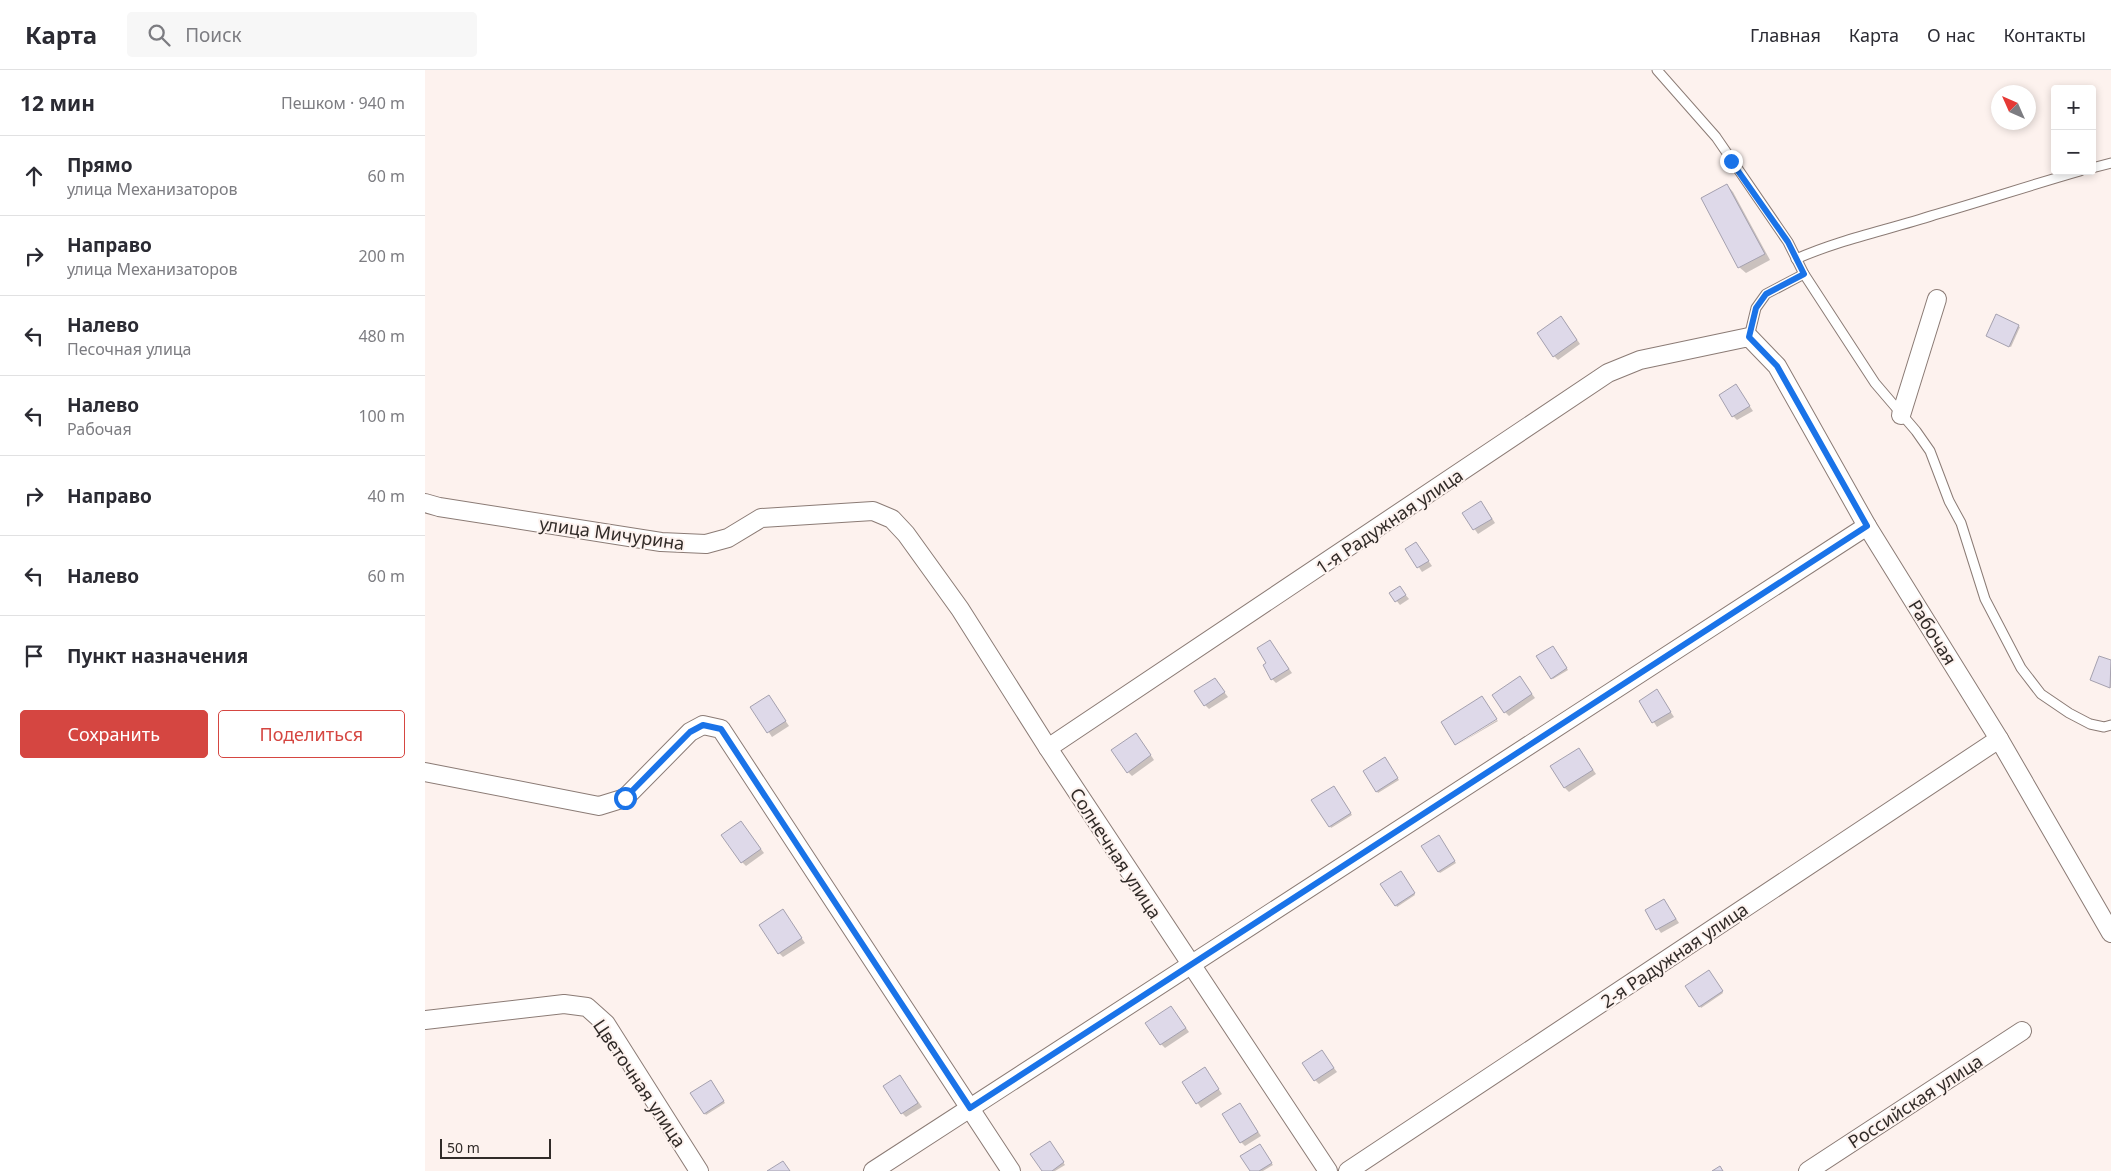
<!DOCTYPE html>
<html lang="ru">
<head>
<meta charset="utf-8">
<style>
	:root { --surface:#fff; --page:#f7f7f7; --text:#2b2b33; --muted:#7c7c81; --line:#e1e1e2; --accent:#d54641 }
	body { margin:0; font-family:"Noto Sans",sans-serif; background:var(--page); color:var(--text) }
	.controls { position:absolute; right:15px; top:15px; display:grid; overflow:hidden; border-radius:5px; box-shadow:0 2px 8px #0003 }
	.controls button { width:45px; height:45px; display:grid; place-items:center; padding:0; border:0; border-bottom:1px solid var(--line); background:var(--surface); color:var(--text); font:25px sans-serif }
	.compass { position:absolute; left:1566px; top:15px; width:45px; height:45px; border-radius:50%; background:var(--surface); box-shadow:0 2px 8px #0003; rotate:315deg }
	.scale { position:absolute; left:15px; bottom:12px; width:111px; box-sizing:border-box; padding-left:5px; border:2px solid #312b28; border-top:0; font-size:14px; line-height:18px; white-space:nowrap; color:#312b28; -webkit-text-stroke:4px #fdf2ee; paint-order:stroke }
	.stop { position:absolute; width:15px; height:15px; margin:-11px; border:4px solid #1a73e8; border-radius:50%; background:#fff }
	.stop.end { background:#1a73e8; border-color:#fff; box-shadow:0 1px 5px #0008 }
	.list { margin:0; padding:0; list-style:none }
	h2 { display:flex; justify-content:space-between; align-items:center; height:65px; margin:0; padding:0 20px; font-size:21px }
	h2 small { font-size:16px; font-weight:400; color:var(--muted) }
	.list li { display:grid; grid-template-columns:32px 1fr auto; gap:15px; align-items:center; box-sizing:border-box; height:80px; padding:0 20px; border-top:1px solid var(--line) }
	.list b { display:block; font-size:19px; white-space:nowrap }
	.list p { margin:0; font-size:16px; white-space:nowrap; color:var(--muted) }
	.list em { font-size:16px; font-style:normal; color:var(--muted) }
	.actions { display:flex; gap:10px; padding:15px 20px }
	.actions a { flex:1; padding:11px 0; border:1px solid var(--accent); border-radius:5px; text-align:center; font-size:18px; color:var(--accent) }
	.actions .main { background:var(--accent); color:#fff }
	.icon { flex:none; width:28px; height:28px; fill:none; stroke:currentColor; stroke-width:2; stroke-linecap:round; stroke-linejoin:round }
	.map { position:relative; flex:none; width:1686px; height:1101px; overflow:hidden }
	header { display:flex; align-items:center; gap:30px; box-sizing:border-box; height:70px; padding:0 25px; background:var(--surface); border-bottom:1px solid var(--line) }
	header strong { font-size:24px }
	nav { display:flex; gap:28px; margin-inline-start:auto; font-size:18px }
	.search { width:350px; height:45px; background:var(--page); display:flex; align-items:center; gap:12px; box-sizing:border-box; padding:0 18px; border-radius:5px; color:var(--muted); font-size:19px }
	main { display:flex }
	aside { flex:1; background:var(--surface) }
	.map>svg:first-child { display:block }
</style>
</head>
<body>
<header>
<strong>Карта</strong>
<div class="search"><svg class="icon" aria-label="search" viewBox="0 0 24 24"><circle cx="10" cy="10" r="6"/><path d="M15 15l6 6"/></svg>Поиск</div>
<nav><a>Главная</a><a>Карта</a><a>О нас</a><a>Контакты</a></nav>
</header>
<main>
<aside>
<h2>12 мин<small>Пешком · 940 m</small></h2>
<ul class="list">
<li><svg class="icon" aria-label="ahead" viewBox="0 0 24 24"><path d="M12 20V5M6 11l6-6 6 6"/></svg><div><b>Прямо</b><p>улица Механизаторов</p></div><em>60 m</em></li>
<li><svg class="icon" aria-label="right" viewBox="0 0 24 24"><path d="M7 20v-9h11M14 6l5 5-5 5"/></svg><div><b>Направо</b><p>улица Механизаторов</p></div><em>200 m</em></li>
<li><svg class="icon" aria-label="left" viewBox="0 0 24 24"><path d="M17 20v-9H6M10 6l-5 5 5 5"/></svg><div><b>Налево</b><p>Песочная улица</p></div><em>480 m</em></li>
<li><svg class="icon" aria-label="left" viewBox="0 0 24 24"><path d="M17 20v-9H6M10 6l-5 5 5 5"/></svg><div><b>Налево</b><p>Рабочая</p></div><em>100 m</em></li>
<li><svg class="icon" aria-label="right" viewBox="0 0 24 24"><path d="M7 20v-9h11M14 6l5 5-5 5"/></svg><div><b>Направо</b></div><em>40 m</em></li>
<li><svg class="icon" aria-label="left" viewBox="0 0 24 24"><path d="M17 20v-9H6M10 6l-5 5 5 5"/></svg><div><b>Налево</b></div><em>60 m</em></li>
<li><svg class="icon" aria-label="arrive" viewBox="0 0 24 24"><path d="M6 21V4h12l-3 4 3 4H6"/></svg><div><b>Пункт назначения</b></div></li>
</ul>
<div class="actions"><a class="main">Сохранить</a><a>Поделиться</a></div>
</aside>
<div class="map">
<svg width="1686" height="1101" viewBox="0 0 1686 1101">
	<rect width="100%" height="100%" fill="#fdf2ee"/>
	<g fill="#0003">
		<path d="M 1302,115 L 1308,122 L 1345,190 L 1321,203 L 1314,197 Z"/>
		<path d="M 1140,252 L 1155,274 L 1133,290 L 1129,286 Z"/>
		<path d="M 1593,256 L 1595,257 L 1586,277 L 1564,267 Z"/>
		<path d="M 1311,316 L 1328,341 L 1312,350 L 1308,346 Z"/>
		<path d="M 1060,437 L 1070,453 L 1053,464 L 1039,444 Z"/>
		<path d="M 991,473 L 1007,496 L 997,502 L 982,479 Z"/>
		<path d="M 975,518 L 984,529 L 975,535 L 966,524 Z"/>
		<path d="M 845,571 L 867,603 L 851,613 L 847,609 L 843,593 Z"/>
		<path d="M 1129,579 L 1143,600 L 1128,609 L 1127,608 Z"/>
		<path d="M 1675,587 L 1686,592 L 1686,618 L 1666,610 Z"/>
		<path d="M 1095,608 L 1110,628 L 1084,646 L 1080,642 Z"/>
		<path d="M 790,610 L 803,627 L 784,639 L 780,635 Z"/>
		<path d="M 1232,621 L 1249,647 L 1232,657 L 1215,631 Z"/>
		<path d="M 344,627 L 364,656 L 347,667 L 327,637 Z"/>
		<path d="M 1072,650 L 1073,651 L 1032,675 Z"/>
		<path d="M 715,669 L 729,690 L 707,706 L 703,702 Z"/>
		<path d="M 1154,679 L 1171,704 L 1144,722 L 1140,718 Z"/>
		<path d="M 961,691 L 974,710 L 953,723 L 940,702 Z"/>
		<path d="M 910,719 L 927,745 L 906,758 L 905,756 Z"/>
		<path d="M 316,752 L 339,783 L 321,796 L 317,792 Z"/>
		<path d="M 1015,768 L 1031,793 L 1015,803 L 1013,801 Z"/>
		<path d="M 977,804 L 990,825 L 972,837 L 971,835 Z"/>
		<path d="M 1239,830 L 1254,853 L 1236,863 L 1221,841 Z"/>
		<path d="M 358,841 L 380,873 L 358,887 L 354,883 Z"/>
		<path d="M 1285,903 L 1298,923 L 1276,938 L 1275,936 Z"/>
		<path d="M 746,937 L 764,962 L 740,978 L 736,974 Z"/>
		<path d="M 897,982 L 912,1002 L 894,1014 L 890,1010 Z"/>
		<path d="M 780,999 L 797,1024 L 776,1038 L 759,1013 Z"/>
		<path d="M 475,1006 L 497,1037 L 481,1047 L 477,1043 Z"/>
		<path d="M 288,1013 L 300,1033 L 281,1045 L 267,1023 Z"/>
		<path d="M 815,1034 L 836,1066 L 820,1076 L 816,1072 Z"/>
		<path d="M 626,1074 L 640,1095 L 630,1101 L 618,1101 Z"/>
		<path d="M 836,1077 L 848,1095 L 838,1101 L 826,1101 Z"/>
	</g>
	<g fill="#ded9e9" stroke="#a5a1af">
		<path d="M 1302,114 L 1340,184 L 1313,198 L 1276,128 Z"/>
		<path d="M 1571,244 L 1594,255 L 1584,277 L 1561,266 Z"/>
		<path d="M 1136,246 L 1152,270 L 1128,287 L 1112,263 Z"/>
		<path d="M 1311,314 L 1325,336 L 1307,347 L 1294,325 Z"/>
		<path d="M 1056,431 L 1067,449 L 1048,460 L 1037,443 Z"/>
		<path d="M 991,472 L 1004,491 L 992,498 L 980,479 Z"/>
		<path d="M 975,516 L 981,525 L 970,532 L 964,523 Z"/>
		<path d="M 845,570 L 864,599 L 846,610 L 838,595 L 841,593 L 832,578 Z"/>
		<path d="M 1128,576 L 1142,598 L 1126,609 L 1111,586 Z"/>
		<path d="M 1674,586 L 1686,590 L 1685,618 L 1665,610 Z"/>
		<path d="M 1095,606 L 1107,624 L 1079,643 L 1067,625 Z"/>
		<path d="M 790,608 L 800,622 L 779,636 L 769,621 Z"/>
		<path d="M 1232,619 L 1246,642 L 1227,653 L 1214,631 Z"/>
		<path d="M 344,625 L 361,651 L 342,663 L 325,637 Z"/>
		<path d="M 1057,626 L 1072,649 L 1030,675 L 1016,652 Z"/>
		<path d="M 711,663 L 726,685 L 702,703 L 686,680 Z"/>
		<path d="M 1154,678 L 1168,700 L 1139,718 L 1125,696 Z"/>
		<path d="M 960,687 L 973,708 L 951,722 L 938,701 Z"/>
		<path d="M 909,716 L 926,743 L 904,757 L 886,730 Z"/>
		<path d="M 316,751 L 336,779 L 316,793 L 296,765 Z"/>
		<path d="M 1014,765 L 1030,791 L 1013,802 L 996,776 Z"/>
		<path d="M 976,801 L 990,823 L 970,836 L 955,814 Z"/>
		<path d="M 1239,829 L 1251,849 L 1231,860 L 1220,840 Z"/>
		<path d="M 358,839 L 377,868 L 353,884 L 334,855 Z"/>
		<path d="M 1284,900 L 1298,921 L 1274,937 L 1260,916 Z"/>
		<path d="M 746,936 L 761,958 L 735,975 L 720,953 Z"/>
		<path d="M 897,980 L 909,998 L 889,1011 L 877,993 Z"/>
		<path d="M 780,997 L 794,1019 L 771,1034 L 757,1012 Z"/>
		<path d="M 475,1005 L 493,1033 L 476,1044 L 458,1016 Z"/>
		<path d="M 286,1010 L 299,1031 L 279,1044 L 265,1023 Z"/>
		<path d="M 815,1033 L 833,1062 L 815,1073 L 797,1044 Z"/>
		<path d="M 625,1071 L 639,1092 L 627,1101 L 617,1101 L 605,1084 Z"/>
		<path d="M 835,1074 L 847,1093 L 834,1101 L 825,1101 L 815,1086 Z"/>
		<path d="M 358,1091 L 365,1101 L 342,1101 Z"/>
		<path d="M 1295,1096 L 1298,1101 L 1287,1101 Z"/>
	</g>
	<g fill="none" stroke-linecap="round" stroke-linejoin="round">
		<g stroke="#8b7b75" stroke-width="11">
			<g id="lane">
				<path d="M 1232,0 L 1291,67 L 1363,172 L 1379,204 L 1450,313 L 1491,361 L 1505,381 L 1524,431 L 1536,453 L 1560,529 L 1596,598 L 1616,624 L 1644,643 L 1665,654 L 1679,657 L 1686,655"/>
				<path d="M 1667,98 L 1686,93"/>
				<path d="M 1371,189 C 1416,169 1463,160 1509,145 C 1558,131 1606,115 1655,101"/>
				<path d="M 1324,267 L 1331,238 L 1341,224 L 1379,204"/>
			</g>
		</g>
		<g stroke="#8b7b75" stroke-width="20">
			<g id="street">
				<path d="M 1476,345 L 1512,229"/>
				<path d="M 0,433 L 14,437 L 236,472 L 281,474 L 303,468 L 336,448 L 448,441 L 467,449 L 481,464 L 535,539 L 623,678 L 903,1101"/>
				<path d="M 623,678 L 1183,303 L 1215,290 L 1324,267 L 1352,296 L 1442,456 L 1574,669 L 1686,863"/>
				<path d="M 0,702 L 174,736 L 200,728 L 265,662 L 278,655 L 296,659 L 586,1101"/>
				<path d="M 0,950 L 139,934 L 162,937 L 181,954 L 274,1101"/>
				<path d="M 448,1101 L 1442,456"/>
				<path d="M 923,1101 L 1574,669"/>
				<path d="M 1383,1101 L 1597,961"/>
			</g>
		</g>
		<use href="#lane" stroke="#fff" stroke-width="9"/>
		<use href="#street" stroke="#fff" stroke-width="18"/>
	</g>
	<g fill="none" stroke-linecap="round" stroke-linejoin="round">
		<path stroke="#1a73e8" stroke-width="6" d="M 200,728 L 265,662 L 278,655 L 296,659 L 545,1038 L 1442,456 L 1352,296 L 1324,267 L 1331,238 L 1341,224 L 1379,204 L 1363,172 L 1306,91"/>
	</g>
	<g text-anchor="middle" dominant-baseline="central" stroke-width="4" stroke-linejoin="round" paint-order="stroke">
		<g font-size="18" fill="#312b28" stroke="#fdf2ee">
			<text transform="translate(964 451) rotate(-34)">1-я Радужная улица</text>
			<text transform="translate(187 463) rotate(8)">улица Мичурина</text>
			<text transform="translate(1508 562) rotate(58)">Рабочая</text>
			<text transform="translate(691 783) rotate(57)">Солнечная улица</text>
			<text transform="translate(1249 885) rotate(-34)">2-я Радужная улица</text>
			<text transform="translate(215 1013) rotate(56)">Цветочная улица</text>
			<text transform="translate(1490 1031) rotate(-33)">Российская улица</text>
		</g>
	</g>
</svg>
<div class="controls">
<button>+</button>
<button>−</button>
</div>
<svg class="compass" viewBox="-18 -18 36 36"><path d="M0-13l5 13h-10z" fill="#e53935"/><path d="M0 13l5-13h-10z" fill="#7c7c81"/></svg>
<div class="scale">50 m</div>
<div class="stop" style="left:200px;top:728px"></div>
<div class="stop end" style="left:1306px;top:91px"></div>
</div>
</main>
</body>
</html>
